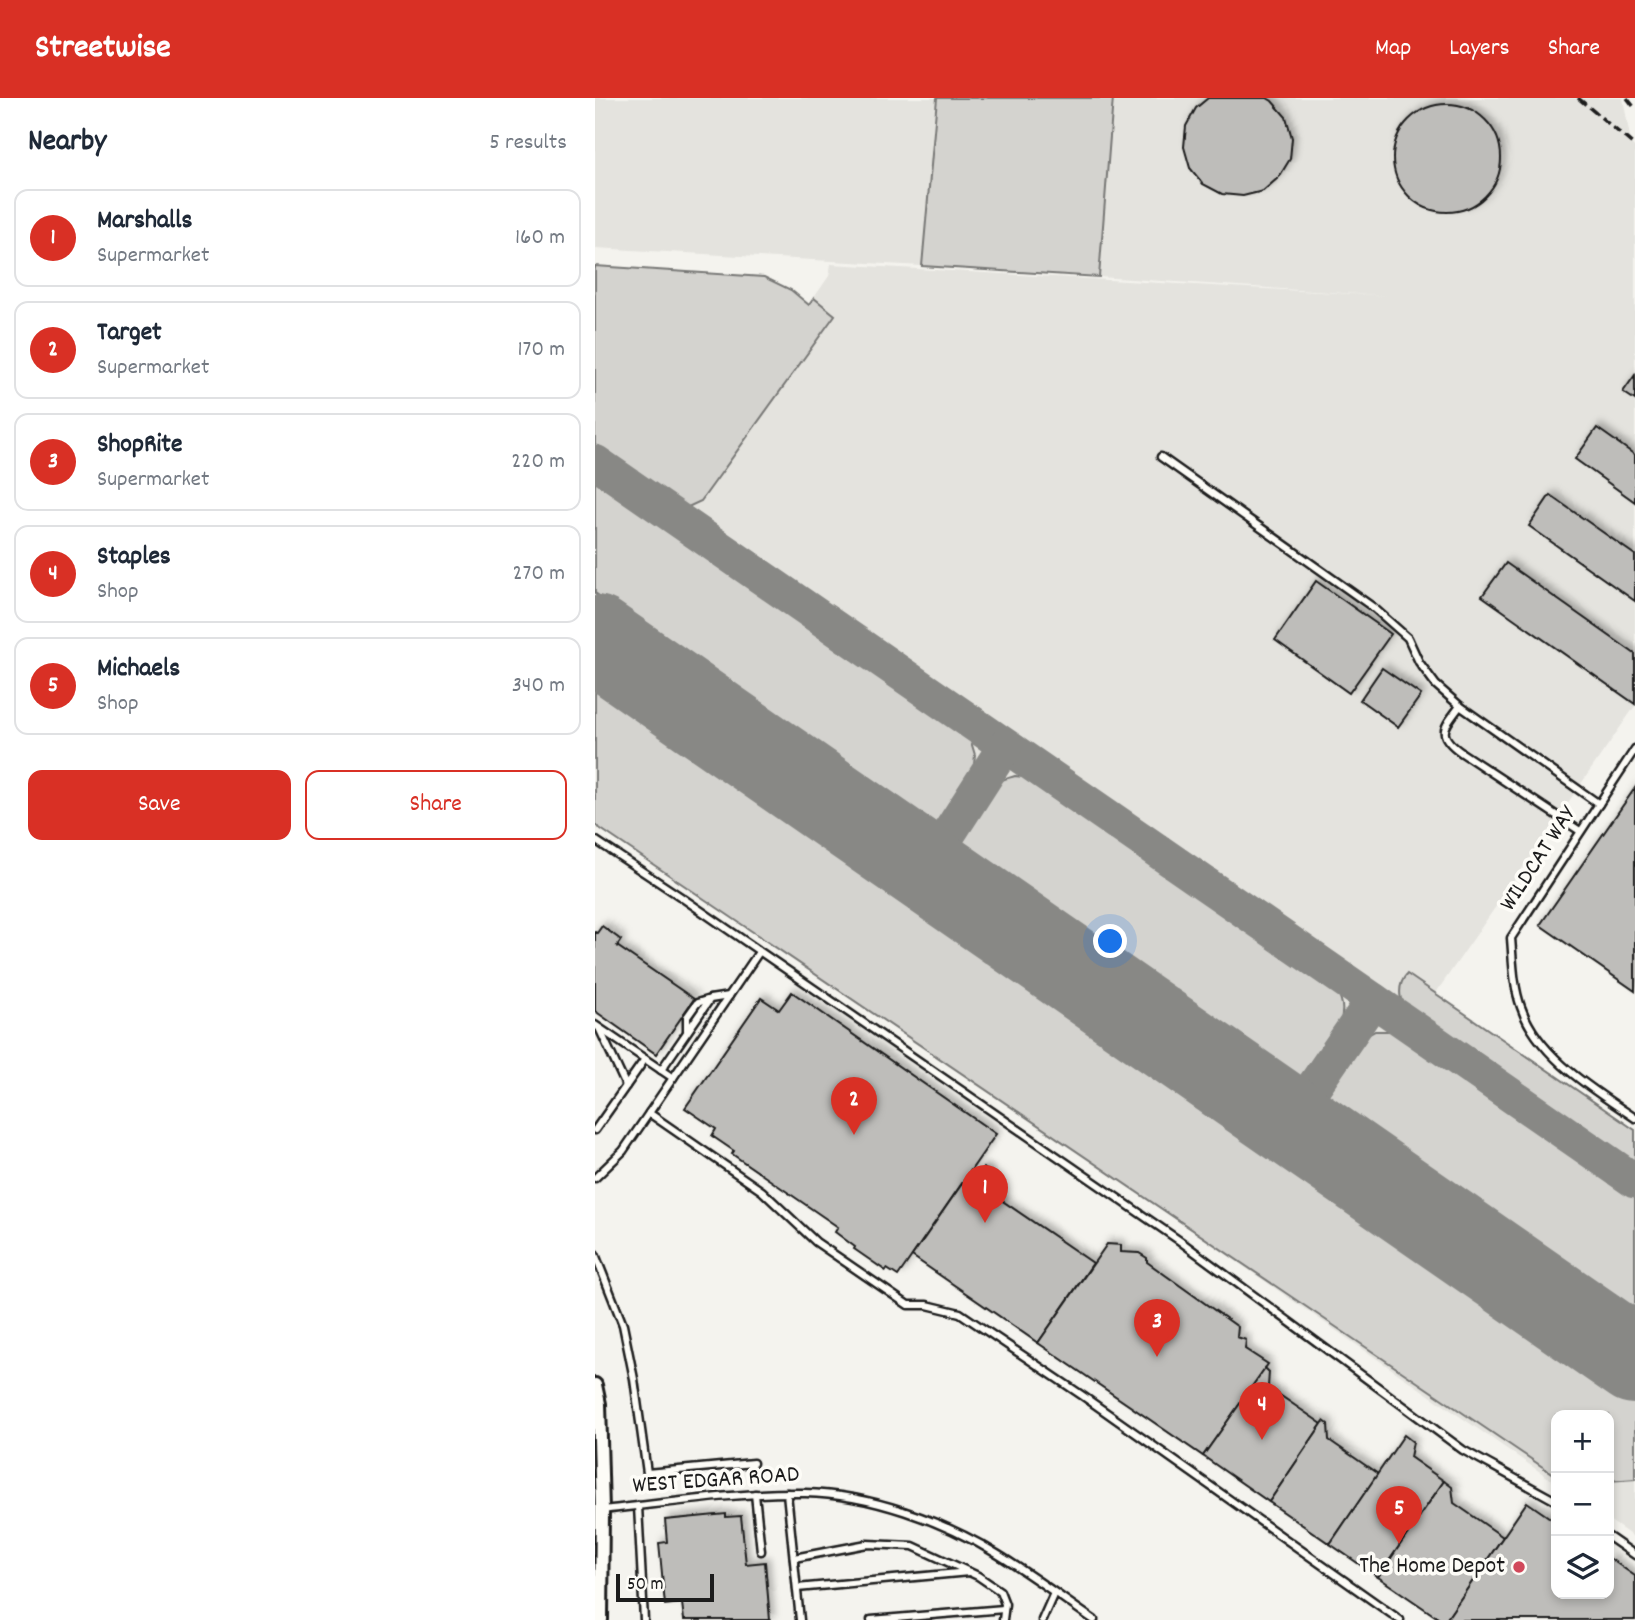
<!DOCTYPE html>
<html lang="en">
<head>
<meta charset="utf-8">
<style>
	:root { --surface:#fff; --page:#f6f6f7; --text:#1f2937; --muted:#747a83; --line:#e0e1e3; --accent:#d93025 }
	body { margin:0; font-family:Dekko,sans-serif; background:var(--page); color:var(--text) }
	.controls { position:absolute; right:21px; bottom:21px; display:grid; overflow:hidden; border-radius:14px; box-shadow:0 4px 10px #0003 }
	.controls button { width:63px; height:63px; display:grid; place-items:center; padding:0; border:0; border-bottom:2px solid var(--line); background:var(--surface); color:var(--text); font:35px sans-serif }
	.scale { position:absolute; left:21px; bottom:18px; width:98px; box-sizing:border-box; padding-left:7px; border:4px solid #1c1c1c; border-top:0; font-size:19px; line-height:24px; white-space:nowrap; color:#1c1c1c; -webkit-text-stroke:5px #fdfcf7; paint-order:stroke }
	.you { position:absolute; left:516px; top:844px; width:24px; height:24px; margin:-18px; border:5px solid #fff; border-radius:50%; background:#1a73e8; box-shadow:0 0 0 10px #1a73e833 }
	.badge { display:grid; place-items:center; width:46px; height:46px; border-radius:50%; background:var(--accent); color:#fff; font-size:23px; font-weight:700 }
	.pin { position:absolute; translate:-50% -58px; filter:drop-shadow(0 2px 4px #0008) }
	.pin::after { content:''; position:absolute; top:37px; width:24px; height:21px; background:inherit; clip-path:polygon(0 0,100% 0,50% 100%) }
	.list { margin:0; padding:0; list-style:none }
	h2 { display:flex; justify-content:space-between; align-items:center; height:91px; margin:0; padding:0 28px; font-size:30px }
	h2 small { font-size:23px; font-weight:400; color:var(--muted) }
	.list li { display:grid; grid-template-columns:46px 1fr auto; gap:21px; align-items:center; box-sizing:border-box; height:98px; margin:0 14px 14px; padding:0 14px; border:2px solid var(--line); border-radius:14px }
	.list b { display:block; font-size:26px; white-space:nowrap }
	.list p { margin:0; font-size:23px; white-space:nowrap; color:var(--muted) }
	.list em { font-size:23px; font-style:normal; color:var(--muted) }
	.actions { display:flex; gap:14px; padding:21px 28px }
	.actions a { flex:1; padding:16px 0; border:2px solid var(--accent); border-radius:14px; text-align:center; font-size:24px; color:var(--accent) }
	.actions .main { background:var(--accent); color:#fff }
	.icon { flex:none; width:38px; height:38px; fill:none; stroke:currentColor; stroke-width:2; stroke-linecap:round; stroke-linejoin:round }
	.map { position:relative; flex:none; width:1040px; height:1522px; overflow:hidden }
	header { display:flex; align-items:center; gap:42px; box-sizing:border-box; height:98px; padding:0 35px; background:var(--accent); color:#fff }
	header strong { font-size:33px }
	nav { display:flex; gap:38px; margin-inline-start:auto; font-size:24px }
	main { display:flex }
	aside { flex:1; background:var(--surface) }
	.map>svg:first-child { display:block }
</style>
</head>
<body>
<header>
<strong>Streetwise</strong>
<nav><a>Map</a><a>Layers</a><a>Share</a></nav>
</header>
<main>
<aside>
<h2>Nearby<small>5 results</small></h2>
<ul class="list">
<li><span class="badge">1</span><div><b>Marshalls</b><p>Supermarket</p></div><em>160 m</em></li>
<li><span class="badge">2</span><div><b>Target</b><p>Supermarket</p></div><em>170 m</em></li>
<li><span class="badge">3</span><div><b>ShopRite</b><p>Supermarket</p></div><em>220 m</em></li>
<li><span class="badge">4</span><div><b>Staples</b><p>Shop</p></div><em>270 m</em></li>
<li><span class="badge">5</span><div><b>Michaels</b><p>Shop</p></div><em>340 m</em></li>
</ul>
<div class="actions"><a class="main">Save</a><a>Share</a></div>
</aside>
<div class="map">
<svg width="1040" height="1522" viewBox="0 0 1040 1522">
	<defs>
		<filter id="shadow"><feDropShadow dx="4" dy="-4" stdDeviation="3.5" flood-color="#0004"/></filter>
	</defs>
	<rect width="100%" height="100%" fill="#f4f3ee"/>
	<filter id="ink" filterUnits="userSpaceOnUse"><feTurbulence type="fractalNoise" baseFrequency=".0143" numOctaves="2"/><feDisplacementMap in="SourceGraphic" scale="14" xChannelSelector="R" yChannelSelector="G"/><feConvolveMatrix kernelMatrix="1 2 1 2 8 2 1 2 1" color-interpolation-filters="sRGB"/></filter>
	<g filter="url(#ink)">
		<g fill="#e4e3de">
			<path d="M 0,0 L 342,0 L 327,168 L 0,150 Z"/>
			<path d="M 518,0 L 1028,0 L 1036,45 L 1040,50 L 1040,608 L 838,899 L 1040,1039 L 1040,1440 L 1014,1422 L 1014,1317 L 961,1317 L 961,1385 L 338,953 L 0,723 L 0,168 L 169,179 L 196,192 L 214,207 L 234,178 L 236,166 L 795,198 L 504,179 Z"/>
		</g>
		<g fill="#d4d3cf" stroke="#787876" stroke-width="2">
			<path d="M 342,0 L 518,0 L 504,179 L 327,168 Z"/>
			<path d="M 0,168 L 169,179 L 196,192 L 214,207 L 219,200 L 240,217 L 106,403 L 93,409 L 78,410 L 0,355 Z"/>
			<path d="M 0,380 L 374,637 L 380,657 L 378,675 L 341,727 L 336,728 L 0,495 Z"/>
			<path d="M 0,585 L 1040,1305 L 1040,1381 L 1014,1383 L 1014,1317 L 961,1317 L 961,1378 L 0,727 Z"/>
			<path d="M 420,678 L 436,680 L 741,892 C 762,922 726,957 709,980 L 704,983 L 364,747 L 362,742 C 369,728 390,693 403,684 C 408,681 414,680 420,678 Z"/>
			<path d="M 812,876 L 1040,1032 L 1040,1075 L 817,921 C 805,909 800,889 812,876 Z"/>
			<path d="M 780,933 L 798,933 L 805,936 L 1040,1100 L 1040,1215 L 732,1002 L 731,992 L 734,986 L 766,941 Z"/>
		</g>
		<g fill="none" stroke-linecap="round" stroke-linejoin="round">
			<g stroke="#888885" stroke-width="35">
				<path d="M 0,364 L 1040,1083"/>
				<path d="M 331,771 L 410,648"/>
				<path d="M 695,1023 L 778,902"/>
			</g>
			<path stroke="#888885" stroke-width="88" d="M 0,541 L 1040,1262"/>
		</g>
		<g fill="#bebdba" stroke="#1c1c1c" stroke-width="2" filter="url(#shadow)">
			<path d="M 613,0 L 672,0 L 677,3 L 691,19 L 697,40 L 695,61 L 684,79 L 668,93 L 648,98 L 627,96 L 608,86 L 595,70 L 589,49 L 591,28 L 601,10 Z"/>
			<circle cx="852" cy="60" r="54"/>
			<path d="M 1040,277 L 1040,302 L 1028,294 Z"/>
			<path d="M 1002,330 L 1040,357 L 1040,404 L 980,361 Z"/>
			<path d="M 955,397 L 1040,457 L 1040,503 L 934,428 Z"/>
			<path d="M 911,465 L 1040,556 L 1040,606 L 887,498 Z"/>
			<path d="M 721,483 L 796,536 L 754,595 L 680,542 Z"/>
			<path d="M 787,570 L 826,597 L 803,629 L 765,602 Z"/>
			<path d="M 1040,690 L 1040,893 L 945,827 Z"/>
			<path d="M 7,828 L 26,842 L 22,848 L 99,901 L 61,956 L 0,913 L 0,834 L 2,835 Z"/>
			<path d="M 197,894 L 401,1036 L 303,1178 L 292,1171 L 291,1173 L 259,1151 L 260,1149 L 240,1134 L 243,1129 L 137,1056 L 139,1053 L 117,1038 L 121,1031 L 90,1010 L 166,900 L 184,912 Z"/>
			<path d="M 388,1070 L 393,1073 L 395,1090 L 393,1093 L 498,1165 L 443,1245 L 317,1158 L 371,1080 L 378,1084 Z"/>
			<path d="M 512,1146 L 526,1147 L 526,1154 L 544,1155 L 552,1160 L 552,1164 L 643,1229 L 642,1239 L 651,1242 L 650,1251 L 673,1266 L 608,1358 L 443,1245 Z"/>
			<path d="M 670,1270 L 674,1274 L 673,1289 L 727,1326 L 674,1404 L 608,1358 Z"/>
			<path d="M 729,1323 L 733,1326 L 734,1342 L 783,1376 L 735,1446 L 674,1404 Z"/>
			<path d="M 809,1337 L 818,1344 L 815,1359 L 849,1383 L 783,1479 L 735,1446 Z"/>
			<path d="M 849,1383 L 857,1389 L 859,1405 L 908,1439 L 851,1522 L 846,1522 L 783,1479 Z"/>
			<path d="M 932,1404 L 961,1424 L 961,1496 L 1014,1496 L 1014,1460 L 1040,1478 L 1040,1522 L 851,1522 Z"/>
			<path d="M 131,1416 L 131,1419 L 146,1418 L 151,1466 L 170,1464 L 175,1522 L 89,1522 L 87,1505 L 70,1507 L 64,1445 L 72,1444 L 70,1422 Z"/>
		</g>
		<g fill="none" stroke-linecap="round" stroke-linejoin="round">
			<g stroke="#1c1c1c" stroke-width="11">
				<g id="service">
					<path d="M 566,359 L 779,510 L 813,540 L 824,564 L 841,587 L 865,608 L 1004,706"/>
					<path d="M 865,608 C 849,630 840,636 867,655 L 985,733"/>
					<path d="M 1040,651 L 916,840 C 918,863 918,887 926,909 C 943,959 999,992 1040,1020"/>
					<path d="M 0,742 L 86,799 L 585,1143 L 868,1352 L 961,1403"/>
					<path d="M 0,927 L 78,980"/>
					<path d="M 5,932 L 31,988"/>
					<path d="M 92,932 L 92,919 L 102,905 L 115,901"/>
					<path d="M 66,972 L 115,901 L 134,898"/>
					<path d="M 54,1015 L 164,854"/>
					<path d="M 0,1032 L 50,961"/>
					<path d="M 0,1080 L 28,1053 L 54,1015 L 167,1093 L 221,1144 L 313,1207 L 332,1207 L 365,1215 L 488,1298 L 805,1522"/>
					<path d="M 0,1156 L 28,1227 L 39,1281 L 52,1375 L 158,1365"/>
					<path d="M 192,1395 L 205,1522"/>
					<path d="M 160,1396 L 166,1453"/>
					<path d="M 43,1408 L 49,1522"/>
					<path d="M 7,1412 C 74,1405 142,1394 210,1395 C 273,1396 349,1423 402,1456 C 435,1476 467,1500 499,1522"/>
					<path d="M 1014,1439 L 1040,1457"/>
					<path d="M 199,1460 L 272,1446 L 318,1448 L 383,1478 L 405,1493 L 410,1506 L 408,1522"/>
					<path d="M 202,1490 L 374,1474"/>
					<path d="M 276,1522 L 409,1511"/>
					<path d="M 447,1522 L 459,1495"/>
				</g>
			</g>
			<g stroke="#1c1c1c" stroke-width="18">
				<path id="minor" d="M 0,1287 L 4,1306 L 7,1412 L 6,1522"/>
			</g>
			<use href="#service" stroke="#fdfcf7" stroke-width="6"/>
			<use href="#minor" stroke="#fdfcf7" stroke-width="12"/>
			<g stroke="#1c1c1c" stroke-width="3.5" stroke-dasharray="10 5" stroke-linecap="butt">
				<path d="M 983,0 L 1040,48"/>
				<path d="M 1032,0 L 1040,10"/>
			</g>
		</g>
	</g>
	<circle fill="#d1495b" stroke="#fdfcf7" stroke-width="2.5" cx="924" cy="1469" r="7"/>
	<g text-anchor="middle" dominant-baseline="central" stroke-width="7" stroke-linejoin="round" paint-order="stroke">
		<g font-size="24" fill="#1c1c1c" stroke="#fdfcf7">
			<text transform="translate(944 761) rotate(-57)">WILDCAT WAY</text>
			<text transform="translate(121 1383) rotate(-4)">WEST EDGAR ROAD</text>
		</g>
		<g font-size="24" fill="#1c1c1c" stroke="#fdfcf7" text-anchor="end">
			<text x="910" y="1469">The Home Depot</text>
		</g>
	</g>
</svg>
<div class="controls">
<button>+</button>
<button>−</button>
<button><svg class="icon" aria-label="layers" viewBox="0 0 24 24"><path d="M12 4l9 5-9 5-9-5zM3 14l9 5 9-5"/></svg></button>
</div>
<div class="scale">50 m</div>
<div class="you"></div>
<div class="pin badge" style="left:390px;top:1125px">1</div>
<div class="pin badge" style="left:259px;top:1037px">2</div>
<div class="pin badge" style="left:562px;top:1259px">3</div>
<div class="pin badge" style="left:667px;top:1342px">4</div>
<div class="pin badge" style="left:804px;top:1446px">5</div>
</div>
</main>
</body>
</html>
